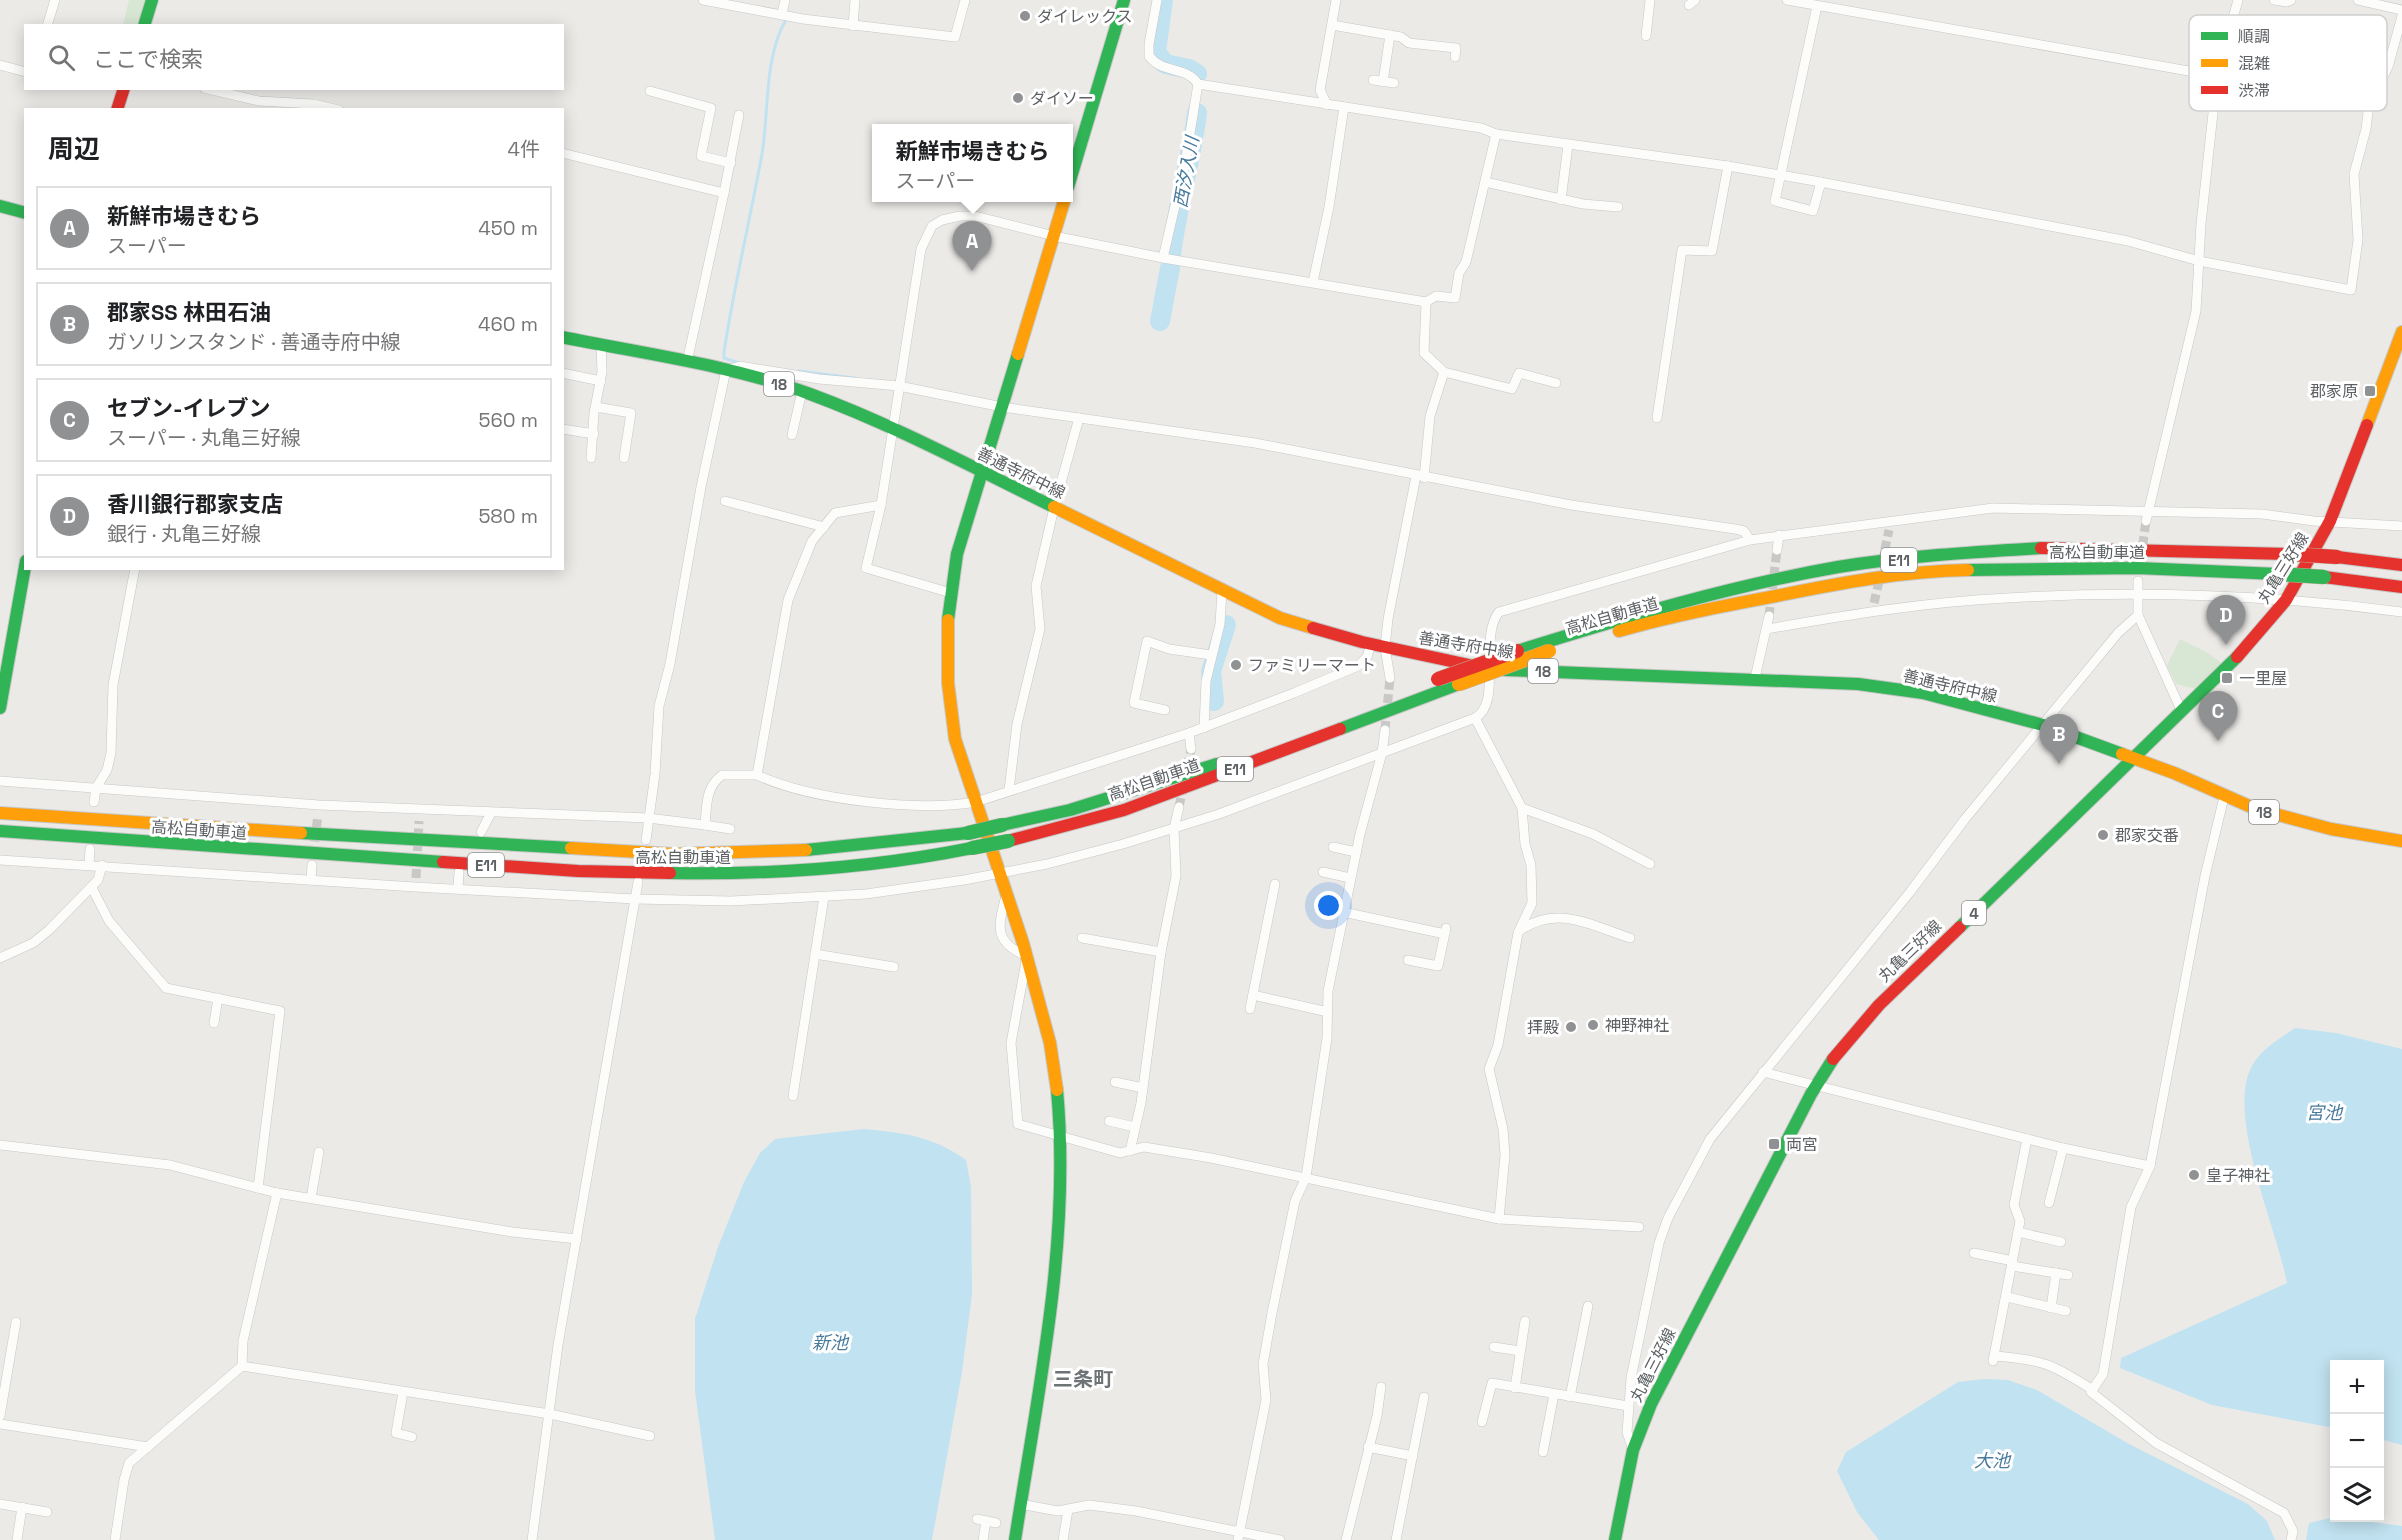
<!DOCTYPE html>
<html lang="ja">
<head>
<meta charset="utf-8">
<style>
	:root { --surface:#fff; --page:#f6f6f6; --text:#202124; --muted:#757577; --line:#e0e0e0; --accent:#8f9192 }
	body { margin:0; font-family:"Space Grotesk","Noto Sans JP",sans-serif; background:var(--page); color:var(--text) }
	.controls { position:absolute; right:18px; bottom:18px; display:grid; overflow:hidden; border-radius:0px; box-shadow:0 3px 15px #0003 }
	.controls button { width:54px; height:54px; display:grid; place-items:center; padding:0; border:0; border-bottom:2px solid var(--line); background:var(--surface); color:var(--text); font:30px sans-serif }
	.you { position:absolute; left:1329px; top:906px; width:21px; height:21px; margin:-15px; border:4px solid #fff; border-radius:50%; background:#1a73e8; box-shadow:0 0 0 9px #1a73e833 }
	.badge { display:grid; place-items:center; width:39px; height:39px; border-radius:50%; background:var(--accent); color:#fff; font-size:20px; font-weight:700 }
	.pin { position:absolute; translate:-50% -50px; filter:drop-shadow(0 2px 3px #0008) }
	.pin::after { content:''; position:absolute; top:32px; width:21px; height:18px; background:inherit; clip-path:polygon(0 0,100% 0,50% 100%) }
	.popup { position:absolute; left:872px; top:124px; width:201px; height:78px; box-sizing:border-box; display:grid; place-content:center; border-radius:0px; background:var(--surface); filter:drop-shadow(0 2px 4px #0005); font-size:20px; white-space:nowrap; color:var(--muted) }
	.popup b { font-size:22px; color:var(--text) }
	.popup::after { content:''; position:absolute; left:50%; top:100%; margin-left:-12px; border:12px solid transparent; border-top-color:var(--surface) }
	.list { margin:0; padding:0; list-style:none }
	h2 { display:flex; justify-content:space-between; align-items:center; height:78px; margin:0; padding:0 24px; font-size:26px }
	h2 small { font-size:20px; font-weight:400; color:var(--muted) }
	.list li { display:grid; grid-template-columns:39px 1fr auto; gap:18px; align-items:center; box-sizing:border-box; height:84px; margin:0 12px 12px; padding:0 12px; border:2px solid var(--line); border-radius:0px }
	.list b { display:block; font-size:22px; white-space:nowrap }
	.list p { margin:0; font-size:20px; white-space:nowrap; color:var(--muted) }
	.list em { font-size:20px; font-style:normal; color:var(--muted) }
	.icon { flex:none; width:33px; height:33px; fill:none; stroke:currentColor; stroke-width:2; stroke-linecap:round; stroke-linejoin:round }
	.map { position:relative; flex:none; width:2402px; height:1540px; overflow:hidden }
	.search { position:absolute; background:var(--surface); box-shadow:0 3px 15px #0003; left:24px; top:24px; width:540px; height:66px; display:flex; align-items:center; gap:15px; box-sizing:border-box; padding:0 21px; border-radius:0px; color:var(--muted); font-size:22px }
	.panel { position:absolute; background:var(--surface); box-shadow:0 3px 15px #0003; left:24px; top:108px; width:540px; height:462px; border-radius:0px }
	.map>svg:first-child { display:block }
</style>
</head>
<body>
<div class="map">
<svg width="2402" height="1540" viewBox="0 0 2402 1540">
	<rect width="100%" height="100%" fill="#eceae7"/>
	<g fill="#d8e6d4">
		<path d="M 129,0 L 145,0 L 137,25 L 123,25 Z"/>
		<path d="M 2180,639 L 2208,653 L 2223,664 L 2196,689 L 2176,684 L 2167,665 Z"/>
	</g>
	<g fill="#c1e2f1">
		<path d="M 2295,1028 L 2336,1033 L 2402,1049 L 2402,1445 L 2380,1439 L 2380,1364 L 2334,1364 L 2334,1428 L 2212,1405 L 2120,1368 L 2121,1358 L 2287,1283 C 2277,1228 2224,1112 2253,1064 C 2263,1048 2279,1039 2295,1028 Z"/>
		<path d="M 864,1129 C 905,1133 932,1136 966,1160 L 971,1187 L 972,1294 L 962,1372 L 932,1540 L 715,1540 L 695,1391 L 695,1319 L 718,1247 L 744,1182 L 760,1153 L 775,1139 Z"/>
		<path d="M 1984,1379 L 2008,1380 L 2037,1390 L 2129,1444 L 2248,1504 L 2267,1521 L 2275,1540 L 1879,1540 L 1857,1512 L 1837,1471 L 1846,1452 L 1958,1382 Z"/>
		<path d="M 2334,1517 L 2402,1526 L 2402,1540 L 2306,1540 L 2309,1523 Z"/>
	</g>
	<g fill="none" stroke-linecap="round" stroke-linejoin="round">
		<g stroke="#c1e2f1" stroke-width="3">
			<path d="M 739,363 L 724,358 L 724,352 C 734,286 750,220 762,154 C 769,113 764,56 786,20"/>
			<path d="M 799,371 L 855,378"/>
		</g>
		<g stroke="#c1e2f1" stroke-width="20">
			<path d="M 1163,0 L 1156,52 L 1165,64 L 1189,69 L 1197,74"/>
			<path d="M 1171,255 C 1177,207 1191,161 1197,113"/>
			<path d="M 1160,321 L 1170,268"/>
			<path d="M 1214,701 L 1211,671 L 1226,625"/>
		</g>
		<g stroke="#c8c8c6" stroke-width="9" stroke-dasharray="9 4.5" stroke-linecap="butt">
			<path d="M 1882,563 L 1889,530"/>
			<path d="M 2139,572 L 2146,521"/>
			<path d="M 1874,603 L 1880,577"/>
			<path d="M 1769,616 L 1777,550"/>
			<path d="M 1385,730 L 1390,678"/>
			<path d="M 1179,807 L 1191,749"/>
			<path d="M 313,855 L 318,815"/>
			<path d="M 416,878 L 419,821"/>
		</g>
		<g stroke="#c7c7c7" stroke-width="10">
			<g id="street">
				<path d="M 703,0 L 803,19 L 955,37 L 965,0"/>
				<path d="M 1157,0 L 1149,44 L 1149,56 C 1162,74 1187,66 1198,84 L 1481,128 L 1496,134 L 1728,166 L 1815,181 L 2128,241 L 2199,261 L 2351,290 L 2358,240 L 2354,174 L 2366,129 L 2369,104 L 2388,67 L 2402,16"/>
				<path d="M 1787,0 L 2217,76"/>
				<path d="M 2274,0 L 2287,2 L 2291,0"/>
				<path d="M 2358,0 L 2402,10"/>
				<path d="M 1689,5 L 1695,0"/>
				<path d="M 1817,6 L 1775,201 L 1813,211 L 1821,182"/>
				<path d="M 782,14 L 785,0"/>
				<path d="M 1332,25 L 1401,37 L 1409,43 L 1456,48 L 1455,57"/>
				<path d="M 47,26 L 55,0"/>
				<path d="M 853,26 L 855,0"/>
				<path d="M 1646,36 L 1650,0"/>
				<path d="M 0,65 L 26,72"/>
				<path d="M 1373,80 L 1394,83"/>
				<path d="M 1383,82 L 1390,35"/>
				<path d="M 204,88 L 259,101 L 313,104 L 339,110"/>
				<path d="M 650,91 L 711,108 L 701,156 L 731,163"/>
				<path d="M 1327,105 L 1320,90 L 1336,0"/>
				<path d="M 562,153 L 724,193 L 687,362"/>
				<path d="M 1485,182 L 1583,204 L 1618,207"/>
				<path d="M 724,193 L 739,115"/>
				<path d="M 1561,200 L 1568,145"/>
				<path d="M 1163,258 L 1186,158 L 1198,84"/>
				<path d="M 1313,282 L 1329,207 L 1344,107"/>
				<path d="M 1444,372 L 1512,389 L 1519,373 L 1556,383"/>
				<path d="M 562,373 L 601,381"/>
				<path d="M 596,407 L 631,413 L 624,458"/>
				<path d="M 1657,418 L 1682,250 L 1712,251 L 1728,166"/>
				<path d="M 562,429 L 594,434"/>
				<path d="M 792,435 L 802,391"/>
				<path d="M 591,458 L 594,413 L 602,372 L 601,344"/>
				<path d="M 1424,478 L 1430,416 L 1444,372 L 1424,353 L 1426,302"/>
				<path d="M 725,501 L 824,527"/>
				<path d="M 881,505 L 866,568 L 951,593"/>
				<path d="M 2146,521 L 2196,311 L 2201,224 L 2217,76 L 2238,0"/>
				<path d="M 1777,550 L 1779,535"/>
				<path d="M 2138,581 L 2138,615 L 2182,712"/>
				<path d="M 1767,629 C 1847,615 1926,602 2007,598 C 2138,590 2272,595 2402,612"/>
				<path d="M 1371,644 L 1367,657 L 1358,666 L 1294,693 L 1189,733 L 976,802 C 918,812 811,800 757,775 L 788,600 L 812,541 L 835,513 L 881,505 L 921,249 L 932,226 L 942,220 L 960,216 L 975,216 L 1054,236 L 1163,258 L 1426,302 L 1436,296 L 1455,298 L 1459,273 L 1466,262 L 1496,134"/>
				<path d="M 1390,678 L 1385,647 L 1388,619 L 1416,476"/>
				<path d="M 1755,678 L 1769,616"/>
				<path d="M 1165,710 L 1134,703 L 1147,641 L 1169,649 L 1211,655"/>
				<path d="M 1475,718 L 1522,808 L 1525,844 L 1531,865 L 1532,903 L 1518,933 L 1498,1045 L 1489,1069 L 1503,1129 L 1505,1155 L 1499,1219"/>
				<path d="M 1204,728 L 1206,681 L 1220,624 L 1222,591"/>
				<path d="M 1189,733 L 1191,749"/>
				<path d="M 0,781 L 319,805 L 648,818 L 705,825 C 707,805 705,788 722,775 L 757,775"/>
				<path d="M 1009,790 L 1017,724 L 1040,629 L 1036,586 L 1054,508 L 1079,418"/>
				<path d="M 2224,797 L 2205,876 L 2150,1166 L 2131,1207 L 2103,1374 L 2091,1392 L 2156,1443 L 2284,1513 L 2293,1531 L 2291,1540"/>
				<path d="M 94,802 L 96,788 L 107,770 L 111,753 L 113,685 L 135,568"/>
				<path d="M 1522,808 L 1593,834 L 1650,864"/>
				<path d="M 705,825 L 730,829"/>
				<path d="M 481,832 L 491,813"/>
				<path d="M 646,840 L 655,774 L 659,706 L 670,664 L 701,487 L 726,370 L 740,366 L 819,379 L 899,386 L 1002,407 L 1255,443 L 1571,505 L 1735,529 L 1744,531 L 1750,540"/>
				<path d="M 1333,847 L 1356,852"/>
				<path d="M 0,860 L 415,887 L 635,899 L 731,901 L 866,894 L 964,880 L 1047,864 L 1123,844 L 1219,814 L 1475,718 C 1503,703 1478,638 1499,612 L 1750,540 L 1993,508 L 2262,514 L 2314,521 L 2402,526"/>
				<path d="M 89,864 L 90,849"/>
				<path d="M 1323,872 L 1350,878"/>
				<path d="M 311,880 L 312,865"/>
				<path d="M 92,888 L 109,921 L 166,988 L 280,1011 L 258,1188"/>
				<path d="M 458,888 L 459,872"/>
				<path d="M 1007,892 C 999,923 991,942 1027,956 L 1011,1043 L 1018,1124 L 1120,1153 L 1144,1147 L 1211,1158 L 1499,1219 L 1639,1227"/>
				<path d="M 1343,912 L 1445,934"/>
				<path d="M 1519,931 C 1557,904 1590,925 1630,938"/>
				<path d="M 1082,938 L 1161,952"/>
				<path d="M 815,954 L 894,967"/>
				<path d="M 0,958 L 33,943 L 49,930 L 98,880 L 102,865"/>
				<path d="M 1408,960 L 1438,966 L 1446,928"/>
				<path d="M 1253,995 L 1328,1012"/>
				<path d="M 1250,1009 L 1275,884"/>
				<path d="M 214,1023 L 218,998"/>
				<path d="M 1763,1072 L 2063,1148 L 2150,1166"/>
				<path d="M 1115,1082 L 1143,1088"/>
				<path d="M 793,1096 L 824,897"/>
				<path d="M 1109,1121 L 1135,1127"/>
				<path d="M 0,1145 L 170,1165 L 277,1193 L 512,1232 L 577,1239"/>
				<path d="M 1130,1151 L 1141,1103 L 1161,952 L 1176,876 L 1174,828 L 1179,807"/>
				<path d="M 311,1198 L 319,1152"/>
				<path d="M 2049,1203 L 2063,1148"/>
				<path d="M 2018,1232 L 2061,1242"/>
				<path d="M 1974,1253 L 2013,1261"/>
				<path d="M 2012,1266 L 2068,1275"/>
				<path d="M 2007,1297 L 2066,1311"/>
				<path d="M 2051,1308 L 2056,1273"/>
				<path d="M 1494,1347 L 1520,1351"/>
				<path d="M 1995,1356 C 2044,1360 2052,1364 2093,1390"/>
				<path d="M 1993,1361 L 2020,1221 L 2014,1205 L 2027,1139"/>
				<path d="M 242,1366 L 550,1414 L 650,1436"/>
				<path d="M 1515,1388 L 1525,1321"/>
				<path d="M 403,1392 L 396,1433 L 412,1437"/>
				<path d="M 1570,1397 L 1588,1306"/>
				<path d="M 0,1416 L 16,1322"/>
				<path d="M 1482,1422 L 1492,1383 L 1628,1406"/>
				<path d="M 0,1424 L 148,1447"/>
				<path d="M 1368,1447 L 1413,1456"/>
				<path d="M 1633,1450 L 1627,1432 L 1631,1378 L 1659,1243 L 1668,1218 L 1710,1139 L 1910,892 L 1965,819 L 2118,633 L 2138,615"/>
				<path d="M 1543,1452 L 1554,1394"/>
				<path d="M 0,1504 L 47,1512"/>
				<path d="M 1020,1504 L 1058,1511 L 1089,1505 L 1136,1511 L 1280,1540"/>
				<path d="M 977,1519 L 996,1523"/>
				<path d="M 17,1540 L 22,1507"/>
				<path d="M 115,1540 L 124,1480 L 129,1463 L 242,1366 L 243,1341 L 277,1193"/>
				<path d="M 532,1540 L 558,1345 L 638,882"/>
				<path d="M 983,1540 L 986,1521"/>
				<path d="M 1063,1540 L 1068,1510"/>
				<path d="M 1238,1540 L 1266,1400 L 1263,1364 L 1272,1313 L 1295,1201 L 1306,1177 L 1327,1038 L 1328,991 L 1360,834 L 1382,753 L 1385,730"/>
				<path d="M 1346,1540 L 1377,1416 L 1381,1387"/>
				<path d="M 1396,1540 L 1424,1397"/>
			</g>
		</g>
		<g stroke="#c6c7c6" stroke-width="14">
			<g id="fast">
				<path d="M 144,26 L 152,0"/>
				<path d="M 1068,187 L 1124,0"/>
				<path d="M 0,206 L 26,213"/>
				<path d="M 562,337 C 645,354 731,365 810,394 C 894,425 974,468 1054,507"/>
				<path d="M 1968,570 L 2137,568 L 2278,574"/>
				<path d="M 948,620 L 957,554 L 1018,354"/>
				<path d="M 1517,651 C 1623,618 1729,586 1838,567 C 1905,556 1974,552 2041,548"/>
				<path d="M 1505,670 L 1858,684 L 1923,693 L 2043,725 L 2122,754"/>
				<path d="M 0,708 L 26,561"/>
				<path d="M 1340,729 L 1459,684"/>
				<path d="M 1002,825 L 1070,810 L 1217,764"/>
				<path d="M 0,831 L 443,862"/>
				<path d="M 301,833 L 571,848"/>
				<path d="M 806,850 L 968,833"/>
				<path d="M 670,873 C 772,875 872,868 972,848"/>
				<path d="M 1960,927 L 2237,657"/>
				<path d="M 1015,1540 C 1038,1391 1071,1241 1057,1090"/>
				<path d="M 1615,1540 L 1633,1450 L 1651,1404 L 1811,1094 L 1833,1059"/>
			</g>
		</g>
		<g stroke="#c6c7c6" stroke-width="14">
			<g id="slow">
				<path d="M 1018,354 L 1065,198"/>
				<path d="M 2367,425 L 2402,332"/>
				<path d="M 1054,507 L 1280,618 L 1313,628"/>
				<path d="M 948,620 L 948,683 L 955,739 L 1023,943 L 1050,1043 L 1057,1090"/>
				<path d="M 1619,631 C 1671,616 1723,606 1776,596 C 1840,583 1903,571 1968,570"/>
				<path d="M 2122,754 L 2174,773 L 2256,809 L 2331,829 L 2402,841"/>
				<path d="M 0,813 L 301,833"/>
				<path d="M 571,848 L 673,854 L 806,850"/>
			</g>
		</g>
		<g stroke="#c6c7c6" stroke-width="14">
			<g id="jam">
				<path d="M 117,110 L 124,88"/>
				<path d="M 2041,548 L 2291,554"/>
				<path d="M 2337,557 L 2402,565"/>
				<path d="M 2324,577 L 2402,587"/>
				<path d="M 1313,628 L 1362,642 L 1474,666"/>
				<path d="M 2237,657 L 2286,600 L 2330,521 L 2367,425"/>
				<path d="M 1008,841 L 1124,810 L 1340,729"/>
				<path d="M 443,862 L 578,871 L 670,873"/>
				<path d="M 1833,1059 L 1879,1005 L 1960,927"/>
			</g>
		</g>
		<use href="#street" stroke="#fcfcfb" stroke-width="9"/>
		<use href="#fast" stroke="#30b455" stroke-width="12"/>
		<use href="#slow" stroke="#ff9f0a" stroke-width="12"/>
		<use href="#jam" stroke="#e5322d" stroke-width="12"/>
		<g stroke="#bfaf98" stroke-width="15" stroke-linecap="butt">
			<g id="fast-bridge">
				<path d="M 2278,574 L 2324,577"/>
				<path d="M 968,833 L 1002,825"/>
				<path d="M 972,848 L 1008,841"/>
			</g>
		</g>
		<g stroke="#bfaf98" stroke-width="15" stroke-linecap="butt">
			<path id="slow-bridge" d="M 1459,684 L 1549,651"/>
		</g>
		<g stroke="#bfaf98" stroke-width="15" stroke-linecap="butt">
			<g id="jam-bridge">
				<path d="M 2291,554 L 2337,557"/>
				<path d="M 1438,679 L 1517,651"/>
			</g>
		</g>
		<use href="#fast-bridge" stroke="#30b455" stroke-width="14"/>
		<use href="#slow-bridge" stroke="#ff9f0a" stroke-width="14"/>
		<use href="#jam-bridge" stroke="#e5322d" stroke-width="14"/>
	</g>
	<g fill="#8f9192" stroke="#fff" stroke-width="2">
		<circle cx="1025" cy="16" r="6"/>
		<circle cx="1018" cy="98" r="6"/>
		<rect x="2364" y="385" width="12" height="12" rx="3"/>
		<circle cx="1236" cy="665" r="6"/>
		<rect x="2221" y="672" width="12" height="12" rx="3"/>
		<circle cx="2103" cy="835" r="6"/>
		<circle cx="1593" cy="1025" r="6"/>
		<circle cx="1571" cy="1027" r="6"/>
		<rect x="1768" y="1138" width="12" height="12" rx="3"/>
		<circle cx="2194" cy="1175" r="6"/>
	</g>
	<g text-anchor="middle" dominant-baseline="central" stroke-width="6" stroke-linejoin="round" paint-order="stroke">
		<g fill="#fff" stroke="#8e9092" stroke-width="1.5">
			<rect x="764" y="372" width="30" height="24" rx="4.5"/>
			<rect x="1881" y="548" width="36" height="24" rx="4.5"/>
			<rect x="1528" y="659" width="30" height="24" rx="4.5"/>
			<rect x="1217" y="757" width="36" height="24" rx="4.5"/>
			<rect x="2249" y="800" width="30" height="24" rx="4.5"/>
			<rect x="468" y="853" width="36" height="24" rx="4.5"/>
			<rect x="1962" y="901" width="24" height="24" rx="4.5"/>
		</g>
		<g font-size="15" font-weight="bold" fill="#5d6164">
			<text x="779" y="384">18</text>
			<text x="1899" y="560">E11</text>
			<text x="1543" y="671">18</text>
			<text x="1235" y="769">E11</text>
			<text x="2264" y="812">18</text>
			<text x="486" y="865">E11</text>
			<text x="1974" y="913">4</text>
		</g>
		<g font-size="16" fill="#5d6164" stroke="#fff" text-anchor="start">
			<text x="1037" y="16">ダイレックス</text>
			<text x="1030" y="98">ダイソー</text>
			<text x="2358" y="391" text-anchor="end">郡家原</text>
			<text x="1248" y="665">ファミリーマート</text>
			<text x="2239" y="678">一里屋</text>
			<text x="2115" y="835">郡家交番</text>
			<text x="1605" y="1025">神野神社</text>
			<text x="1559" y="1027" text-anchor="end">拝殿</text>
			<text x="1786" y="1144">両宮</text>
			<text x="2206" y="1175">皇子神社</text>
		</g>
		<g font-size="16" fill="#5d6164" stroke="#fff">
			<text transform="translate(1021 473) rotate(26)">善通寺府中線</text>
			<text x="2097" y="552">高松自動車道</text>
			<text transform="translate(2283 568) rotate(-58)">丸亀三好線</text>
			<text transform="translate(1612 616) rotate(-16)">高松自動車道</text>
			<text transform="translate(1466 645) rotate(9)">善通寺府中線</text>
			<text transform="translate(1950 686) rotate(13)">善通寺府中線</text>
			<text transform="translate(1154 780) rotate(-19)">高松自動車道</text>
			<text transform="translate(199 830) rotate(4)">高松自動車道</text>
			<text x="683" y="857">高松自動車道</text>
			<text transform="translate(1910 951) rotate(-44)">丸亀三好線</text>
			<text transform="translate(1653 1365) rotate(-63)">丸亀三好線</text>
		</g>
		<g font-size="18" font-style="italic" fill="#497b9d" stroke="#fff">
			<text transform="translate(1186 172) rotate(-80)">西汐入川</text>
			<text x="2324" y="1112">宮池</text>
			<text x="830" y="1342">新池</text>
			<text x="1992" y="1460">大池</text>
		</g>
		<g font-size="20" font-weight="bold" fill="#6e7376" stroke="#fff">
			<text x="1083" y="1379">三条町</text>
		</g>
	</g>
	<rect x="2189" y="15" width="198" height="96" rx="9" fill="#fff" stroke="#ced0d0" stroke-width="1.5"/>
	<rect x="2201" y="32" width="27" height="8" fill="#30b455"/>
	<rect x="2201" y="59" width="27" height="8" fill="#ff9f0a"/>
	<rect x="2201" y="86" width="27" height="8" fill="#e5322d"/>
	<g font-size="16" fill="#5d6164">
		<text x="2238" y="42">順調</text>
		<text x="2238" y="69">混雑</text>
		<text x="2238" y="96">渋滞</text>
	</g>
</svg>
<div class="controls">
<button>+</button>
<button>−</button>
<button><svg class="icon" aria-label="layers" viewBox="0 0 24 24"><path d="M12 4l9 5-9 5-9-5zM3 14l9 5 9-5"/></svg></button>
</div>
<div class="you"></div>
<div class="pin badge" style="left:972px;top:271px">A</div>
<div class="popup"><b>新鮮市場きむら</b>スーパー</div>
<div class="pin badge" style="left:2059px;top:764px">B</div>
<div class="pin badge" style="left:2218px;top:741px">C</div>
<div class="pin badge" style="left:2226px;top:645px">D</div>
<div class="search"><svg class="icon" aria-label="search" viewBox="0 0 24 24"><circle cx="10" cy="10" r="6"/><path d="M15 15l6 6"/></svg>ここで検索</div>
<section class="panel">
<h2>周辺<small>4件</small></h2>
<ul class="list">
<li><span class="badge">A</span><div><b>新鮮市場きむら</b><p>スーパー</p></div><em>450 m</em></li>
<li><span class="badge">B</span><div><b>郡家SS 林田石油</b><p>ガソリンスタンド · 善通寺府中線</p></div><em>460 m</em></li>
<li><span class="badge">C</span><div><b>セブン-イレブン</b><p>スーパー · 丸亀三好線</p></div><em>560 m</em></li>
<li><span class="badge">D</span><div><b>香川銀行郡家支店</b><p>銀行 · 丸亀三好線</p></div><em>580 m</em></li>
</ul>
</section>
</div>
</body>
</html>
